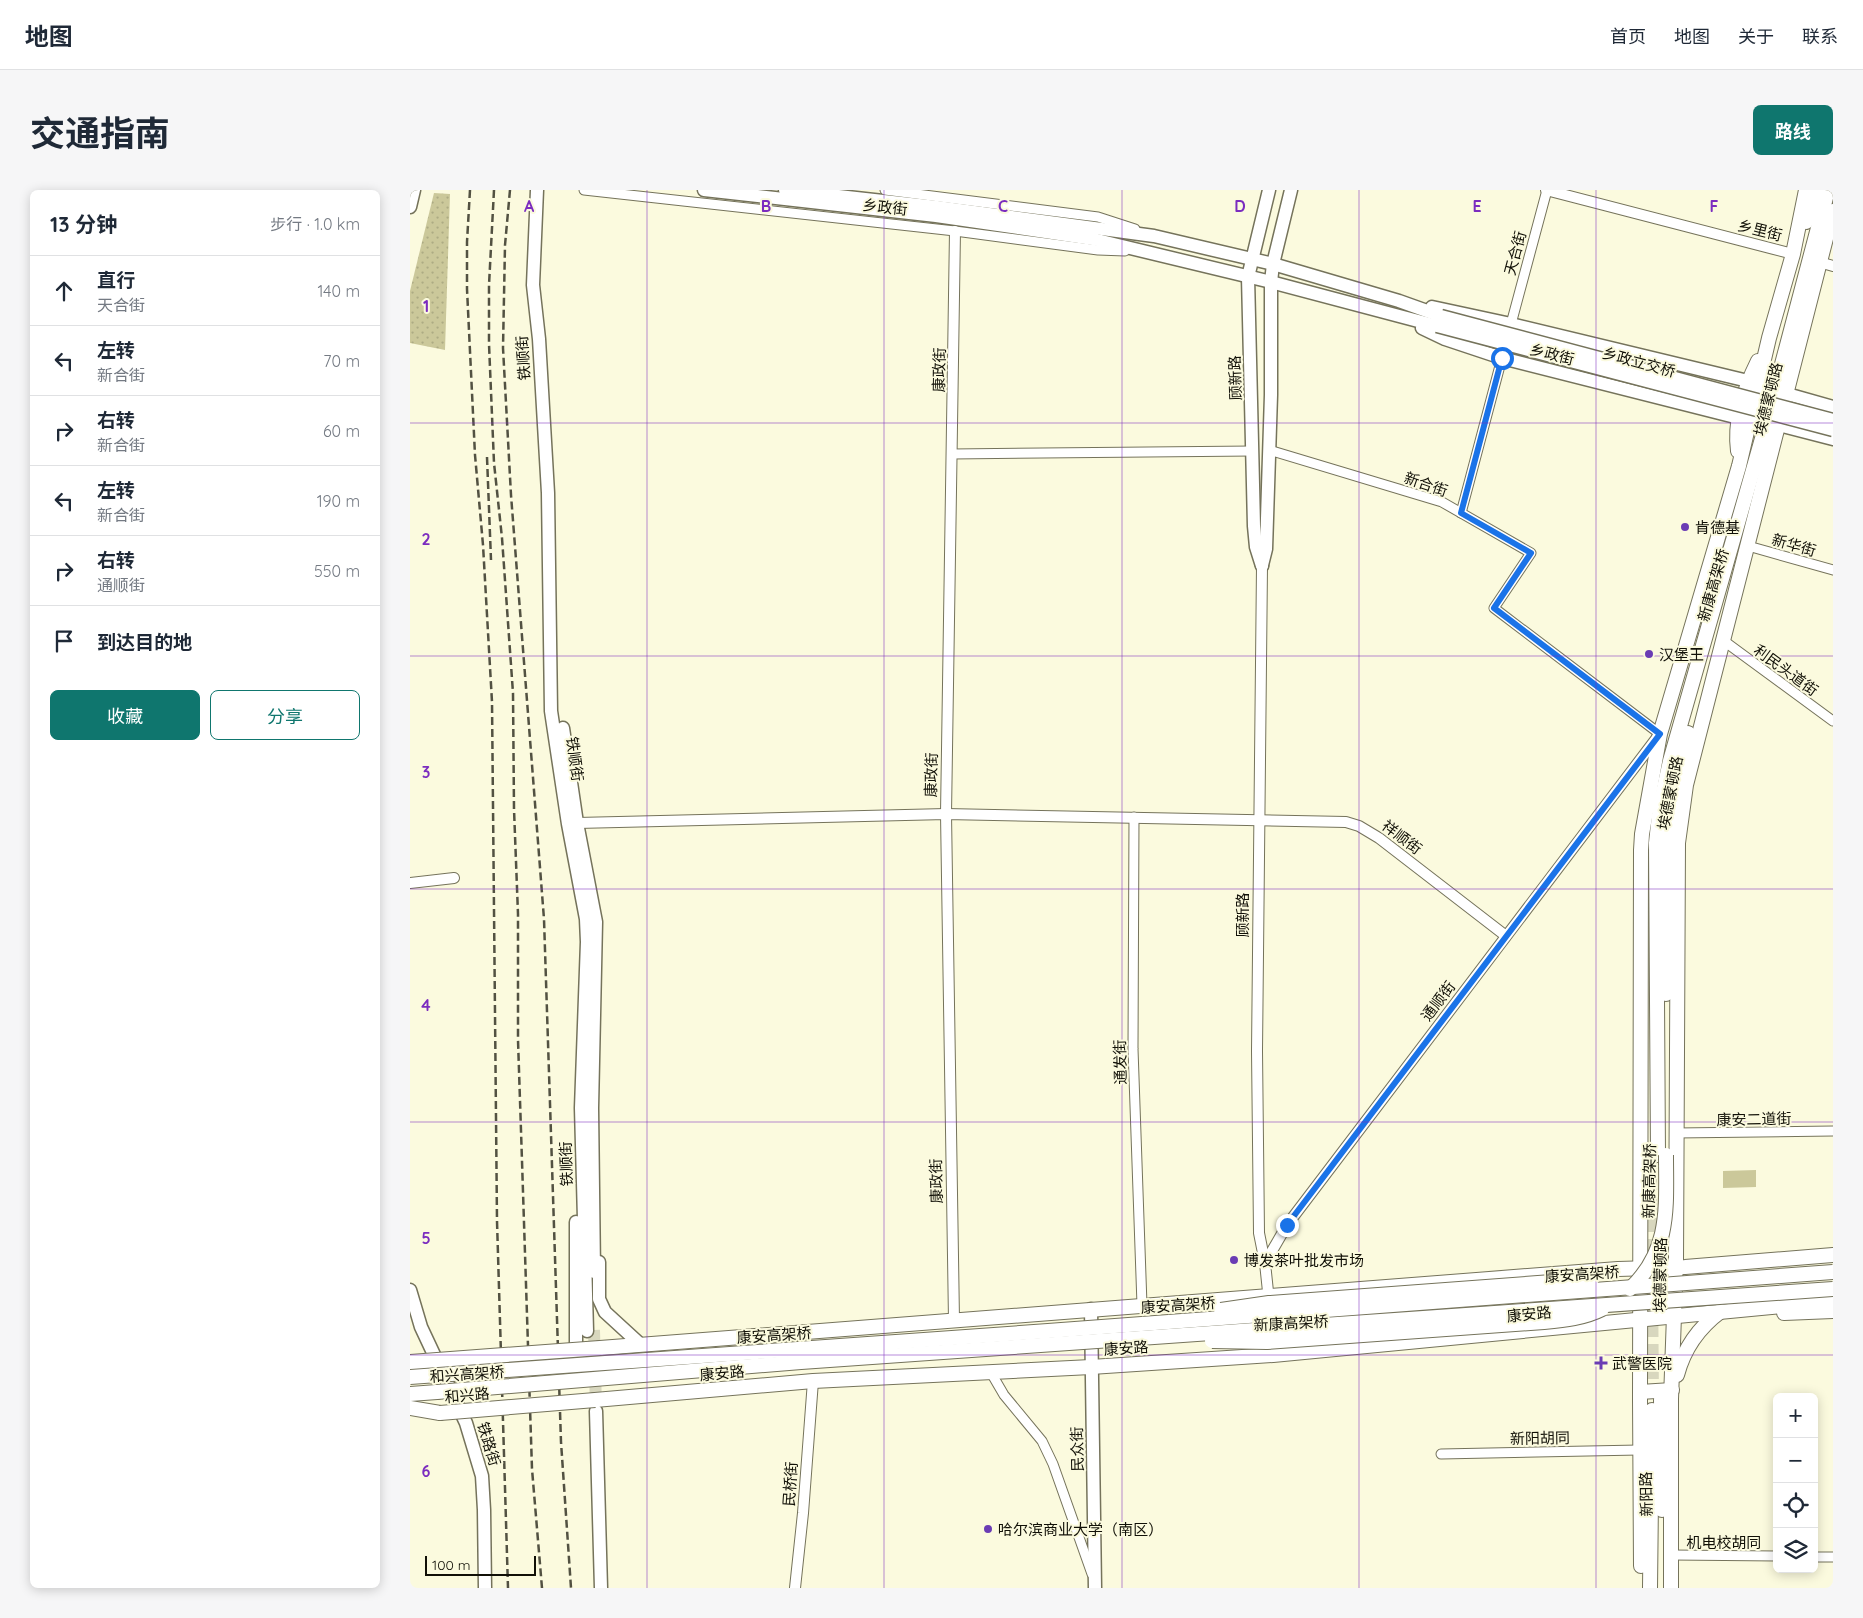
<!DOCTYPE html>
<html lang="zh">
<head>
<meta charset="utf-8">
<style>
	:root { --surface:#fff; --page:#f6f6f7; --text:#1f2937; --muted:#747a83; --line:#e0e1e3; --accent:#0f766e }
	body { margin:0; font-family:Quicksand,"Noto Sans SC",sans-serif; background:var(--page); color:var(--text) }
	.controls { position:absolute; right:15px; bottom:15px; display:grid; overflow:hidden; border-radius:8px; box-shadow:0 2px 12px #0003 }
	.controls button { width:45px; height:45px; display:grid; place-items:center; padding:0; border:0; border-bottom:1px solid var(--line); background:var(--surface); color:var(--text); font:25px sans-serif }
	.scale { position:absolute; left:15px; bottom:12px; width:111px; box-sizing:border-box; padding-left:5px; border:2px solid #111007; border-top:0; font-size:14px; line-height:18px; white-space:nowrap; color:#111007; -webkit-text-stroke:4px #fbfade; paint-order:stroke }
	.stop { position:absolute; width:15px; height:15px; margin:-11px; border:4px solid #1a73e8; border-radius:50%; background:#fff }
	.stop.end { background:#1a73e8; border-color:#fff; box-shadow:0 1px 5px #0008 }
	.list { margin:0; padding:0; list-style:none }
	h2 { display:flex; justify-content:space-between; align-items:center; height:65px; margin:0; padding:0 20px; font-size:21px }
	h2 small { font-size:16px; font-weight:400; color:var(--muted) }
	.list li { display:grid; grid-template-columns:32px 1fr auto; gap:15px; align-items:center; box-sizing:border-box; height:70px; padding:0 20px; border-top:1px solid var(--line) }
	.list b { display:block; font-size:19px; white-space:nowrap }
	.list p { margin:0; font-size:16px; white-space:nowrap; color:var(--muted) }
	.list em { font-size:16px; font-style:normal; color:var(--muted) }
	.actions { display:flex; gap:10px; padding:15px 20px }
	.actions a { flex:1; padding:11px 0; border:1px solid var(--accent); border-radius:8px; text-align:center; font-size:18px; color:var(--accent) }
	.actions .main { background:var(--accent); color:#fff }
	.icon { flex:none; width:28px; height:28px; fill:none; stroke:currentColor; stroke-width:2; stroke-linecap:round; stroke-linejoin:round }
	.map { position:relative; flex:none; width:1423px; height:1398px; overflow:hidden; border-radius:8px }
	header { display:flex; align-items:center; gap:30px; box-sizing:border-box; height:70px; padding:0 25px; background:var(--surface); border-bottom:1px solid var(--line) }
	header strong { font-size:24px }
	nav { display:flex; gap:28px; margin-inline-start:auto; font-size:18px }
	.intro { display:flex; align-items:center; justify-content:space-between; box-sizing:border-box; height:120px; padding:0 30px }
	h1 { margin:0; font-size:35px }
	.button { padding:12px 22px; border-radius:8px; background:var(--accent); color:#fff; font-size:18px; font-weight:700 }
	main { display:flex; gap:30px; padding:0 30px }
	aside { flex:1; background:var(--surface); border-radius:8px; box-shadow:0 2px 12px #0003 }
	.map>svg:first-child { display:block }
</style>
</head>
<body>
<header>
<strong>地图</strong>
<nav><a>首页</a><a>地图</a><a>关于</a><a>联系</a></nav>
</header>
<div class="intro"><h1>交通指南</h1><a class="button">路线</a></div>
<main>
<aside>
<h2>13 分钟<small>步行 · 1.0 km</small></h2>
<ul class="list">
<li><svg class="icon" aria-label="ahead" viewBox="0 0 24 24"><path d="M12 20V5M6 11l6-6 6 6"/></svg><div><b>直行</b><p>天合街</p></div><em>140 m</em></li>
<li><svg class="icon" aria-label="left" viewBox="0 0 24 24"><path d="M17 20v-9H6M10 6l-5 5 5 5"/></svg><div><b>左转</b><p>新合街</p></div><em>70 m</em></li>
<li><svg class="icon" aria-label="right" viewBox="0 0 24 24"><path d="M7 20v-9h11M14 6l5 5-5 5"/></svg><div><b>右转</b><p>新合街</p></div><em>60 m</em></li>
<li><svg class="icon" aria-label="left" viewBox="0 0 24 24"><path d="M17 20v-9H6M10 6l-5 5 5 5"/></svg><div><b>左转</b><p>新合街</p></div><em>190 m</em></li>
<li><svg class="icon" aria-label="right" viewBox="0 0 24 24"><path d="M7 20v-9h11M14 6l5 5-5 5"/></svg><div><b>右转</b><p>通顺街</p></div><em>550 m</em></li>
<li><svg class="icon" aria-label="arrive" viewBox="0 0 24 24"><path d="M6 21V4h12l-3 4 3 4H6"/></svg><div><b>到达目的地</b></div></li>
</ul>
<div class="actions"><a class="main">收藏</a><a>分享</a></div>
</aside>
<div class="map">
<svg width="1423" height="1398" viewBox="0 0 1423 1398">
	<defs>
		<pattern id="park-dots" width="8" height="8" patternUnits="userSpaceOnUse" patternTransform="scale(1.25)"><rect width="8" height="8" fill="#cbc89a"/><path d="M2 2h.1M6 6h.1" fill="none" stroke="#adab83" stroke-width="1.8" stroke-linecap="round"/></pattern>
	</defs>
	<rect width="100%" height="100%" fill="#fbfade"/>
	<path fill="#cbc89a" d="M 1346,980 L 1346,997 L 1313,998 L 1313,981 Z"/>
	<path fill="url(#park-dots)" d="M 24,3 L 40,4 L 35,160 L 0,153 L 0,101 Z"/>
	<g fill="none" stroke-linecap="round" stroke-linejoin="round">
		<path stroke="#d8d7be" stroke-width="12" stroke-dasharray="12 6" stroke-linecap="butt" d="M 184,1140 L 186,1218"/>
		<path stroke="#d8d7be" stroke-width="14" stroke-dasharray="14 7" stroke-linecap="butt" d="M 1240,965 L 1242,1209"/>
		<g stroke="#75735b" stroke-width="11">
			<g id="minor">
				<path d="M 174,0 L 545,41 L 688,60 L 715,61"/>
				<path d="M 475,0 L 688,27 L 725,39"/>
				<path d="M 1101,134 L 1137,0"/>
				<path d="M 859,260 L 1032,312 L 1121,363 L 1084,418 L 1250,544"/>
				<path d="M 542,264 L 843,261"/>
				<path d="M 1051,323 L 1092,168"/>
				<path d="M 1338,356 L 1423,380"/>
				<path d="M 1314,451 L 1423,531"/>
				<path d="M 724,627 L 723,859 L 732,1115"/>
				<path d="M 1266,943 L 1423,941"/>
				<path d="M 580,1181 L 594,1205 L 632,1251 L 643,1274 L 682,1384"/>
				<path d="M 1031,1264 L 1229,1260"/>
				<path d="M 1262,1365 L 1367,1366"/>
				<path d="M 1404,1367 L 1423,1367"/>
			</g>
		</g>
		<g stroke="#75735b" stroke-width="12">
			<g id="tertiary">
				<path d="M 1136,0 L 1383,64"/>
				<path d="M 1409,72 L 1423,76"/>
				<path d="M 852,376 L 847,861 L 849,1043 L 855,1073"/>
				<path d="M 167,633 L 536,624 L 936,632 L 949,636 L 969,648 L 1096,746"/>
				<path d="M 0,693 L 44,688"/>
				<path d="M 859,1111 L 855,1073 L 877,1035 L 1249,545"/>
				<path d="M 544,1130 L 536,624 L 545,41"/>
				<path d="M 385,1398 L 393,1323 L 403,1191"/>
			</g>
		</g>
		<g stroke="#75735b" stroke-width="15">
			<g id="secondary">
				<path d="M 127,0 L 123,95 L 129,149 L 138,303 L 141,521 L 158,634 L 176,729 L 177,752 L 171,918 L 177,1141"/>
				<path d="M 294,0 L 526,26 L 683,49 L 861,92 L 1027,136"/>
				<path d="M 375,0 L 527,17 L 744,46 L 863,74 L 989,111 L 1031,126"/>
				<path d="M 0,17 L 4,0"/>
				<path d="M 1022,117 L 1101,134 L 1338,191"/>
				<path d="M 1012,138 L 1035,149 L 1092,168 L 1329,228"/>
				<path d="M 1377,204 L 1423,217"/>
				<path d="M 1369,235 L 1423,249"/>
				<path d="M 852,375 L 856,359 L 861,205 L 861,92 L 863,74 L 881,0"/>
				<path d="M 852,376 L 846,357 L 844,336 L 838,87 L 859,0"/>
				<path d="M 153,538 L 167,633 L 186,732 L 182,918 L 184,1082"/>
				<path d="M 166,1032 L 166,1159"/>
				<path d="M 189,1072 L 189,1109 L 195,1122 L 231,1155"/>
				<path d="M 0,1100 L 11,1137 L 56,1233 L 72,1286 L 74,1320 L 75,1398"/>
				<path d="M 681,1119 L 685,1398"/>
				<path d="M 186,1221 L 191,1398"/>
			</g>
		</g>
		<g stroke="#75735b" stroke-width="16">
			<g id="primary">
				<path d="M 1230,1209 L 1231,1376"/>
				<path d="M 1251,1209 L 1252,1320"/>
				<path d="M 1240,1398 L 1242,1220"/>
				<path d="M 1261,1398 L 1261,1209"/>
			</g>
		</g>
		<g stroke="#75735b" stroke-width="16">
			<g id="trunk">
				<path d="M 1396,32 L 1407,0"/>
				<path d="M 1328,261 C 1324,230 1334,199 1348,171"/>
				<path d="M 1256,804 L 1257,657 L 1259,623 L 1278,543"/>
				<path d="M 1248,965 L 1246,653 L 1250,616 L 1260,571 L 1357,231 L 1418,0"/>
				<path d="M 1374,1123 L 1423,1121"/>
				<path d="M 190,1158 L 1208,1079 L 1275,1077 L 1423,1065"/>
				<path d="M 1267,1185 C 1274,1158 1288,1138 1311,1121"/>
				<path d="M 1230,1202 L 1262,1200"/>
				<path d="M 0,1204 L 27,1202"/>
				<path d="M 1230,1209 L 1231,660 L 1232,644 L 1250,544 L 1329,276 L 1359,148 L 1383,64 L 1396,0"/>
				<path d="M 1261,1209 L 1266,1070 L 1268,653 L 1276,595 L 1423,21"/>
				<path d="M 185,1210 L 403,1191 L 681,1177 L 863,1165 L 1423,1111"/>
				<path d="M 0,1218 L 30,1223"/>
			</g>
		</g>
		<use href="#minor" stroke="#fff" stroke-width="9"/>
		<use href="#tertiary" stroke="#fff" stroke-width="10"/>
		<use href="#secondary" stroke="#fff" stroke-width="12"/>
		<use href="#primary" stroke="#fff" stroke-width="14"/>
		<use href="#trunk" stroke="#fff" stroke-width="14"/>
		<g stroke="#525142" stroke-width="2.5" stroke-dasharray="8 4" stroke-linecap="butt">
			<path d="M 60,0 L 57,52 L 57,99 L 65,265 L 73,355 L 82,512 L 87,1031 L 98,1398"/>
			<path d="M 84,0 L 79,95 L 79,154 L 84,273 L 92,348 L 103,503 L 104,619 L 108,724 L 108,850 L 112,971 L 122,1279 L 132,1398"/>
			<path d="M 100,0 L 95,55 L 93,158 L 101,305 L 134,729 L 151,1252 L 161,1398"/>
			<path d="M 77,267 L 81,370"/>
		</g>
		<g stroke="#75735b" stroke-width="15" stroke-linecap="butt">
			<g id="secondary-bridge">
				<path d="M 1031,126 L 1423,230"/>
				<path d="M 1027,136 L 1423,240"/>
			</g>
		</g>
		<g stroke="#75735b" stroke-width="16" stroke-linecap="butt">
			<g id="trunk-bridge">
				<path d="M 1220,1099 C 1261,1060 1256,1017 1256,965"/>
				<path d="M 811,1120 L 859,1113 L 1182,1089"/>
				<path d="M 802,1151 L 857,1152 L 1134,1132 C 1155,1130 1174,1128 1192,1119"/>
				<path d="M 0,1172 L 190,1158"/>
				<path d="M 0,1187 L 638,1141 L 1423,1082"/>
				<path d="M 27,1202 L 391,1172 L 1423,1099"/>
				<path d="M 30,1223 L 185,1210"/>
			</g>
		</g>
		<use href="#secondary-bridge" stroke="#fff" stroke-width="12"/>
		<use href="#trunk-bridge" stroke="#fff" stroke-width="14"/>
	</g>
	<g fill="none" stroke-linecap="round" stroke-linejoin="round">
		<path stroke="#1a73e8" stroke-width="6" d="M 877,1035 L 1250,544 L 1084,418 L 1121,363 L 1051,323 L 1092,168"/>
	</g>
	<path fill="none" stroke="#7b2cbf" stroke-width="1" stroke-opacity="0.55" d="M 237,0 L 237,1398M 474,0 L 474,1398M 712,0 L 712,1398M 949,0 L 949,1398M 1186,0 L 1186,1398M 0,233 L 1423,233M 0,466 L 1423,466M 0,699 L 1423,699M 0,932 L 1423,932M 0,1165 L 1423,1165"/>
	<g fill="#6a3cb4" stroke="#fbfade" stroke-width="2">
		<circle cx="1275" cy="337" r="5"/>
		<circle cx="1239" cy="464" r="5"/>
		<circle cx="824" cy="1070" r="5"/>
		<path d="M1188.5 1165.5h5v5h5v5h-5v5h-5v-5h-5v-5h5z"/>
		<circle cx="578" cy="1339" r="5"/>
	</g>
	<g text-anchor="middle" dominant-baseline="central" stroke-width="4" stroke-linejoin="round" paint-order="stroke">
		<g font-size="15" fill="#111007" stroke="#fbfade">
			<text transform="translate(475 17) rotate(6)">乡政街</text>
			<text transform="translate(1350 40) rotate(14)">乡里街</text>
			<text transform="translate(1105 63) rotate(-75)">天合街</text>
			<text transform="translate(1142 164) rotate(14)">乡政街</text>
			<text transform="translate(113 168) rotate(-94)">铁顺街</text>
			<text transform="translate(1229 172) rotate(15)">乡政立交桥</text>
			<text transform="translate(529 180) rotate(-89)">康政街</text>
			<text transform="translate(825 188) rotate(-92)">顾新路</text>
			<text transform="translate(1358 209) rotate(-76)">埃德蒙顿路</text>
			<text transform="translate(1016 294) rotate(19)">新合街</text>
			<text transform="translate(1384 355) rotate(16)">新华街</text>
			<text transform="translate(1303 395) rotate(-74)">新康高架桥</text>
			<text transform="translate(1376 480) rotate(36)">利民头道街</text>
			<text transform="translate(165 569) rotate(82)">铁顺街</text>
			<text transform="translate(521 585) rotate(-89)">康政街</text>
			<text transform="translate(1260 603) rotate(-79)">埃德蒙顿路</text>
			<text transform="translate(992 647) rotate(37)">祥顺街</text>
			<text transform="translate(832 725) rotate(-90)">顾新路</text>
			<text transform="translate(1028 811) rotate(-53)">通顺街</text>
			<text transform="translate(710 872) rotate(-91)">通发街</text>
			<text transform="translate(1344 929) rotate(-1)">康安二道街</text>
			<text transform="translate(156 974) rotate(-92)">铁顺街</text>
			<text transform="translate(526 991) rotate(-91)">康政街</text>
			<text transform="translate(1239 991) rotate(-89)">新康高架桥</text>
			<text transform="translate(1172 1084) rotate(-4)">康安高架桥</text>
			<text transform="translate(1250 1085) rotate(-89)">埃德蒙顿路</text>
			<text transform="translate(768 1115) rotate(-4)">康安高架桥</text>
			<text transform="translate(1119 1124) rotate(-6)">康安路</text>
			<text transform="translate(881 1133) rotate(-3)">新康高架桥</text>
			<text transform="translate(364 1145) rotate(-4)">康安高架桥</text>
			<text transform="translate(716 1158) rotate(-4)">康安路</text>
			<text transform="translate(312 1183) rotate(-5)">康安路</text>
			<text transform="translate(57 1184) rotate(-4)">和兴高架桥</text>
			<text transform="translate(57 1205) rotate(-5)">和兴路</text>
			<text transform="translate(1130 1248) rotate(-1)">新阳胡同</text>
			<text transform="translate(79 1254) rotate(73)">铁路街</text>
			<text transform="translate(667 1259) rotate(-91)">民众街</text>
			<text transform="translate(380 1294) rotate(-86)">民桥街</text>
			<text transform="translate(1236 1304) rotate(-91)">新阳路</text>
			<text x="1314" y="1352">机电校胡同</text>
		</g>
		<g font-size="15" fill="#111007" stroke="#fbfade" text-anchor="start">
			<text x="1285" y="337">肯德基</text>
			<text x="1249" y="464">汉堡王</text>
			<text x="834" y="1070">博发茶叶批发市场</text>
			<text x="1202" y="1173">武警医院</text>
			<text x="588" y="1339">哈尔滨商业大学（南区）</text>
		</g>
	</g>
	<g font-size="16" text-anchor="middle" font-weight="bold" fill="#7b2cbf" stroke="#fbfade" stroke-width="4" stroke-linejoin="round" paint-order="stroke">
		<text x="119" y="22">A</text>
		<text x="356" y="22">B</text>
		<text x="593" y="22">C</text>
		<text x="830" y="22">D</text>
		<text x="1067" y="22">E</text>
		<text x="1304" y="22">F</text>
		<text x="16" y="122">1</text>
		<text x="16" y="355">2</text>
		<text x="16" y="588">3</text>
		<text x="16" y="821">4</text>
		<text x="16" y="1054">5</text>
		<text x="16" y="1287">6</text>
	</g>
</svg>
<div class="controls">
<button>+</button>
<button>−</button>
<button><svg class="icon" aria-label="locate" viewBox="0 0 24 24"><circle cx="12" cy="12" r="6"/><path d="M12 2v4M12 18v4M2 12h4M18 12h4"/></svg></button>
<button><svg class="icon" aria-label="layers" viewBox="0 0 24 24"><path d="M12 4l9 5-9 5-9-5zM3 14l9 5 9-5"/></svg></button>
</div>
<div class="scale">100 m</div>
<div class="stop" style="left:1092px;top:168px"></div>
<div class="stop end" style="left:877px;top:1035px"></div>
</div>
</main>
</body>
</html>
